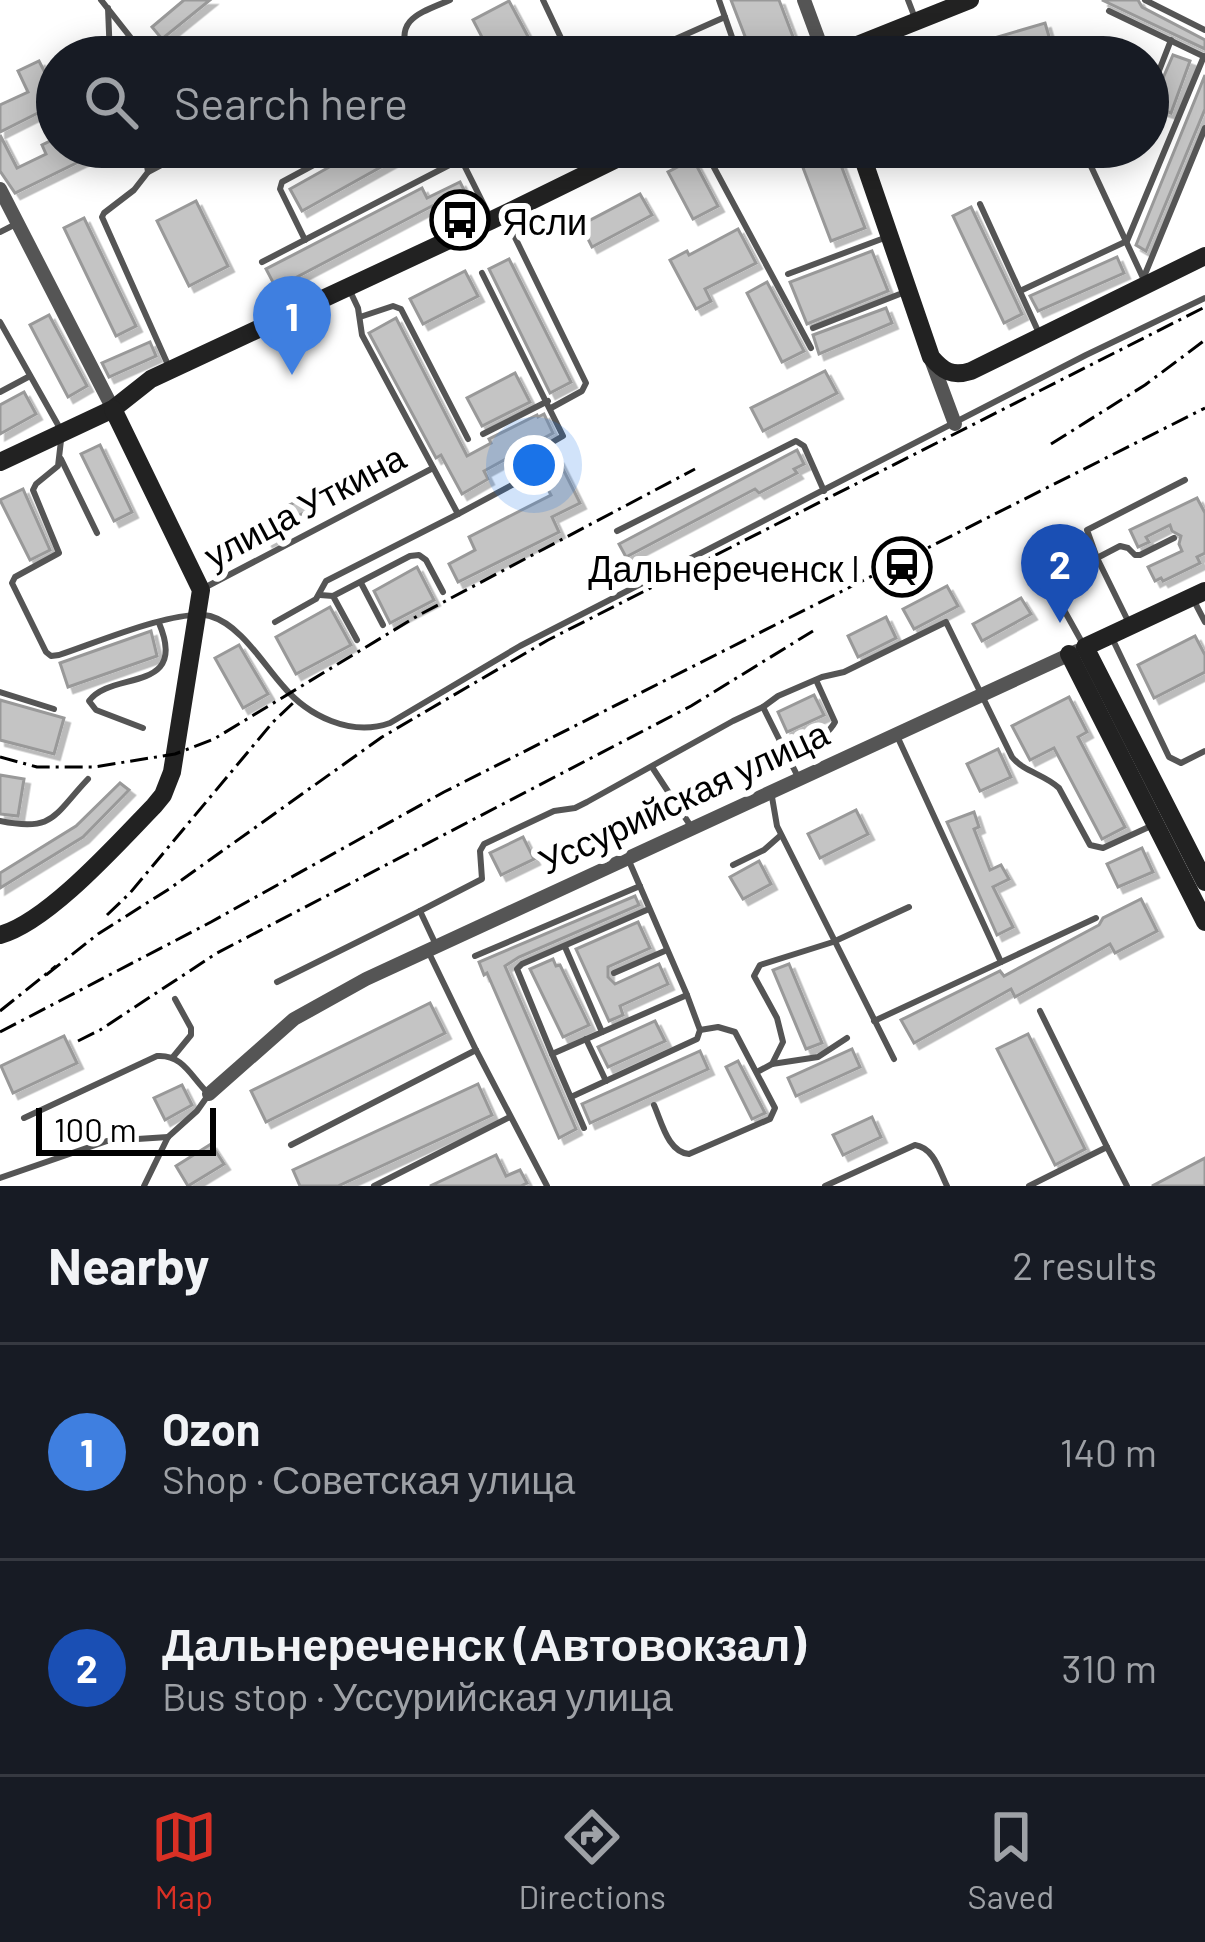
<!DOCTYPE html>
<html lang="en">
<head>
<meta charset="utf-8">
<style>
	:root { --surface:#171b24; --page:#242831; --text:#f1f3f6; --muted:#9ea1a6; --line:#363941; --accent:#d93025 }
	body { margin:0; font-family:Barlow,sans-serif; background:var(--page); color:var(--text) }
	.scale { position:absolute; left:36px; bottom:30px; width:180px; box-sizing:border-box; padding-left:12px; border:6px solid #000; border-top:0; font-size:33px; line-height:42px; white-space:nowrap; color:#000; -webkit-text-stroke:9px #fff; paint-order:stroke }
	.you { position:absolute; left:534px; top:465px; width:42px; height:42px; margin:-30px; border:9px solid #fff; border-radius:50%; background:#1a73e8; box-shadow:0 0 0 18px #1a73e833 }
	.badge { display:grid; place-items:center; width:78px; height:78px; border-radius:50%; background:var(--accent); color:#fff; font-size:39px; font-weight:700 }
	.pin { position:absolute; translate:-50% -99px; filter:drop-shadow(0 3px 6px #0008) }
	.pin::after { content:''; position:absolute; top:63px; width:42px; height:36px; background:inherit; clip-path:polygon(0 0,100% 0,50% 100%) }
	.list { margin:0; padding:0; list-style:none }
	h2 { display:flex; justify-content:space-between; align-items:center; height:156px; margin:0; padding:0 48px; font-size:51px }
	h2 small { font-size:39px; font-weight:400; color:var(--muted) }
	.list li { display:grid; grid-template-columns:78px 1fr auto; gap:36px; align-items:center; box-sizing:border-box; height:216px; padding:0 48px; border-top:3px solid var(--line) }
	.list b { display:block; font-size:45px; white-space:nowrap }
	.list p { margin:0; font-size:39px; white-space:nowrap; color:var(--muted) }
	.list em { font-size:39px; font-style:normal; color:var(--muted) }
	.icon { flex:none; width:66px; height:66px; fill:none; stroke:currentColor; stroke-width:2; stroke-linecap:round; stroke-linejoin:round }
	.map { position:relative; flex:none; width:1205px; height:1186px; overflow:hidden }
	.search { position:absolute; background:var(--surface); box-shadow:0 6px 30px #0003; left:36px; right:36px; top:36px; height:132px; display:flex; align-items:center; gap:30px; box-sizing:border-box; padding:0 42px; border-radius:66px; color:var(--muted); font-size:45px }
	.sheet { height:588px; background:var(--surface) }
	nav { display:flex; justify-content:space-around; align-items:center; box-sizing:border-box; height:168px; border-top:3px solid var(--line); background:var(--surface); font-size:33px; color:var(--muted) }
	nav a { display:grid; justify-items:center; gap:6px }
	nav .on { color:var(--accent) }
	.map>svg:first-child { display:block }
</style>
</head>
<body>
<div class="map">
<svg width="1205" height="1186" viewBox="0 0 1205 1186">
	<defs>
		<filter id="shadow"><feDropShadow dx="5.5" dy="5.5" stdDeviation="0" flood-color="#0004"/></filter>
	</defs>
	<rect width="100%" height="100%" fill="#fff"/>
	<g fill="#c4c4c4" stroke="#999" stroke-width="3" filter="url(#shadow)">
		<path d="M 184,0 L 210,0 L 162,39 L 152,27 Z"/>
		<path d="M 731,0 L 779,0 L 795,42 L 753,57 Z"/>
		<path d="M 1102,0 L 1138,0 L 1142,7 L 1205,40 L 1205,49 Z"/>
		<path d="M 509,1 L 539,57 L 487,57 L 479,41 L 483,39 L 473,20 Z"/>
		<path d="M 1045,23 L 1055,57 L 989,57 L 984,41 Z"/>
		<path d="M 1173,55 L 1190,61 L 1171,113 L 1151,106 Z"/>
		<path d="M 39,61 L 57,96 L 57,147 L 109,147 L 15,193 L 0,171 L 0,135 L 17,168 L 46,154 L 42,145 L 52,140 L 38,113 L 0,132 L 0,105 L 28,92 L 18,71 Z"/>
		<path d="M 1205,75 L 1205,109 L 1146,251 L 1136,245 Z"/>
		<path d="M 365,147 L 402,147 L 406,153 L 302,211 L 290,189 Z"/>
		<path d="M 811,147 L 834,147 L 865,228 L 831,241 L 797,152 Z"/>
		<path d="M 693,159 L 718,206 L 693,219 L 668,172 Z"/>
		<path d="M 460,182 L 471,204 L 438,220 L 432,206 L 276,288 L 266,269 L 422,188 L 427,198 Z"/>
		<path d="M 640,194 L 652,215 L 592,247 L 581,225 Z"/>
		<path d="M 196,201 L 228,266 L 189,286 L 157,221 Z"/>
		<path d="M 971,207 L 1022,314 L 1004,323 L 953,216 Z"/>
		<path d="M 84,218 L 136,326 L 116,336 L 64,228 Z"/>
		<path d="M 738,229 L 756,263 L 705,289 L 711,301 L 696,309 L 670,260 L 687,251 L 689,255 Z"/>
		<path d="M 872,251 L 888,291 L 807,324 L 790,282 Z"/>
		<path d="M 1117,257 L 1124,273 L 1038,311 L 1030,296 Z"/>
		<path d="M 509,259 L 571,382 L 550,393 L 489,269 Z"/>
		<path d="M 465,271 L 478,296 L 423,324 L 410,299 Z"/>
		<path d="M 767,282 L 804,351 L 782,362 L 747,293 Z"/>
		<path d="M 886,308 L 892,323 L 819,354 L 813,335 Z"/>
		<path d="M 49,315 L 87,386 L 68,397 L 30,325 Z"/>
		<path d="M 396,318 L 467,456 L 491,443 L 489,439 L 537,415 L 538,417 L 544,414 L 553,433 L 484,471 L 488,479 L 462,494 L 441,455 L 436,458 L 369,333 Z"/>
		<path d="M 150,342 L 156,356 L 109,377 L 102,363 Z"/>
		<path d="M 825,371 L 837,393 L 763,431 L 751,408 Z"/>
		<path d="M 515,373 L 530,402 L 482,426 L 467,398 Z"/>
		<path d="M 24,392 L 36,414 L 0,434 L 0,405 Z"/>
		<path d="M 100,445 L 132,512 L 114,521 L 81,454 Z"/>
		<path d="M 797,450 L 804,464 L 794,469 L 797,473 L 759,493 L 755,489 L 626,557 L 619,544 Z"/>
		<path d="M 558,459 L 580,503 L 552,517 L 559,532 L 458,582 L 449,564 L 475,550 L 469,537 L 551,495 L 537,469 Z"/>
		<path d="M 23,489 L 50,550 L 30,560 L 0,500 Z"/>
		<path d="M 1197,498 L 1205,513 L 1205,553 L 1197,557 L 1200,563 L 1163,581 L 1161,578 L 1155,581 L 1148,567 L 1182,551 L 1179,544 L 1181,536 L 1172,531 L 1170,525 L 1146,537 L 1149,542 L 1138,547 L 1130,530 Z"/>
		<path d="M 302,499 L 308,511 L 279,525 L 283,534 L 267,541 L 259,523 L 287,510 L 285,507 Z"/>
		<path d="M 417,567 L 434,600 L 390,623 L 374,591 Z"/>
		<path d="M 947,586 L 958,606 L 914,629 L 903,609 Z"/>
		<path d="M 1021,598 L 1031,614 L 982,641 L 973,624 Z"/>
		<path d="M 330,607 L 351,645 L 296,674 L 276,637 Z"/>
		<path d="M 886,617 L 896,638 L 858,657 L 848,636 Z"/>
		<path d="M 151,631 L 157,656 L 68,687 L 60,663 Z"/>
		<path d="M 1195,636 L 1205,655 L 1205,672 L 1154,698 L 1138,665 Z"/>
		<path d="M 239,645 L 268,694 L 243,708 L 215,658 Z"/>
		<path d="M 814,695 L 824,715 L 787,732 L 778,712 Z"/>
		<path d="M 1069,697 L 1087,732 L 1078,737 L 1125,827 L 1102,839 L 1054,748 L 1030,760 L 1012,726 Z"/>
		<path d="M 0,700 L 64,718 L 54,754 L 0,740 Z"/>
		<path d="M 998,749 L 1011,777 L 980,791 L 967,764 Z"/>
		<path d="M 0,775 L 24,779 L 18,816 L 0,814 Z"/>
		<path d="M 120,783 L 129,790 L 83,837 L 0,888 L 0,873 L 76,826 Z"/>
		<path d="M 856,810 L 868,834 L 820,858 L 808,834 Z"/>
		<path d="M 974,812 L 979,827 L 974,829 L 990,870 L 1001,865 L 1009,879 L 993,887 L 1013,927 L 997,935 L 947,822 Z"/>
		<path d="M 523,837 L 534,859 L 501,875 L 490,853 Z"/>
		<path d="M 1142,848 L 1153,872 L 1118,887 L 1107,864 Z"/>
		<path d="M 759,861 L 771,884 L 743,899 L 730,877 Z"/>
		<path d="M 635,896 L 639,905 L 519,957 L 505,966 L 576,1129 L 559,1138 L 487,973 L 484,975 L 479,962 Z"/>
		<path d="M 1141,899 L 1157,931 L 1115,953 L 1110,944 L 1015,997 L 1011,989 L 914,1043 L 901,1020 L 1000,971 L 1004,976 L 1099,925 L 1103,918 Z"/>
		<path d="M 638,922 L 650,948 L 608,967 L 608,977 L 615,984 L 659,964 L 668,984 L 620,1006 L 623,1015 L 609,1021 L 576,949 Z"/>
		<path d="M 553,959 L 556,966 L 560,965 L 589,1025 L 563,1037 L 530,969 Z"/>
		<path d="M 789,964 L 822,1043 L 806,1049 L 773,970 Z"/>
		<path d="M 430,1003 L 445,1033 L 266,1122 L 251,1091 Z"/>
		<path d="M 655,1021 L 665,1041 L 608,1067 L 598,1047 Z"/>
		<path d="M 1028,1034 L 1085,1149 L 1055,1165 L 997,1049 Z"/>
		<path d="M 64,1036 L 77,1063 L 13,1093 L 1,1066 Z"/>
		<path d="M 852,1049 L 860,1067 L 796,1096 L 788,1078 Z"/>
		<path d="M 700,1051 L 708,1069 L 590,1123 L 582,1104 Z"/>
		<path d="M 738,1061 L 765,1113 L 752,1119 L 726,1067 Z"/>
		<path d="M 478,1084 L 492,1115 L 338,1186 L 300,1186 L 293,1170 Z"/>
		<path d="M 182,1085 L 192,1105 L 165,1120 L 154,1098 Z"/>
		<path d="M 872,1117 L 881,1137 L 843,1155 L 833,1135 Z"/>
		<path d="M 211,1144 L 224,1164 L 188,1186 L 176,1166 Z"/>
		<path d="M 496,1155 L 506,1176 L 520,1170 L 527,1183 L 521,1186 L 430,1186 Z"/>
		<path d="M 1205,1158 L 1205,1186 L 1152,1186 Z"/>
	</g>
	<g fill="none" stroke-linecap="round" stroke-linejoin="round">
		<g stroke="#555" stroke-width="6">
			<path d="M 101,0 L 146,57"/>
			<path d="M 543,0 L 570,57"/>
			<path d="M 719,0 L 739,57"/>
			<path d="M 908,0 L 915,18"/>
			<path d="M 1145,0 L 1205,30"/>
			<path d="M 108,8 L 110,57"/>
			<path d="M 1109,11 L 1205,57"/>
			<path d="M 367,57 L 378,51"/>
			<path d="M 409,57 C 393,19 420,13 450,0"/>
			<path d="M 635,57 L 725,17"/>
			<path d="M 1148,99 L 1171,40"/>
			<path d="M 144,147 L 148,172 L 134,190 L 104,213 L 102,217 L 169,367"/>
			<path d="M 455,147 L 490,217"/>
			<path d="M 597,147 L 603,161"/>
			<path d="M 703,147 L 811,348"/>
			<path d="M 1082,147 L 1144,280"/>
			<path d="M 868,162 L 913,147"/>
			<path d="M 148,172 L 195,147"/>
			<path d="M 980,204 L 1038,331"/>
			<path d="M 505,217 L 586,383 L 582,391 L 551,408"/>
			<path d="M 0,232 L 14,225"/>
			<path d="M 305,240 L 280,189 L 282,182 L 347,147"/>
			<path d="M 262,262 L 461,159"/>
			<path d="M 788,274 L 887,237"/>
			<path d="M 1143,279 L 1205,128"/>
			<path d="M 350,291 L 358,308 L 362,335 L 458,514 L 527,477 L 532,454 L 563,436 L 482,273"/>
			<path d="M 1020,291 L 1127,241 L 1204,56"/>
			<path d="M 360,317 L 393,306 L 401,309 L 468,439"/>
			<path d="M 0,322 L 62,432 L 58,466 L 36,484 L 33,490 L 59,553 L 15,577 L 12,583 L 46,652 L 51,656 L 59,655 C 93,644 177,608 210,616 C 241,625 263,664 283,686 C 308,716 351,737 390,723 L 520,646 L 1086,355 L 1205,298"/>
			<path d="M 813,328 L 905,292"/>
			<path d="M 0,392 L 30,376"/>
			<path d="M 483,434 L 548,401"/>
			<path d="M 61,459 L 97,533"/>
			<path d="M 617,531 L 796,441 L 804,446 L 824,491"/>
			<path d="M 1097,558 L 1120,546 L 1128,548 L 1135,555 L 1140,555 L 1174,538"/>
			<path d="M 361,583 L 383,625"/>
			<path d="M 204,588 L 433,468"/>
			<path d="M 320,595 L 333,596 L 357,640"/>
			<path d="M 333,596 L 410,556 L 419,555 L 426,560 L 443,592"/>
			<path d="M 1193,599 L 1205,622"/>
			<path d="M 275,622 L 316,599 L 326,581 L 458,514"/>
			<path d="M 1129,623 L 1097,558 L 1087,530 L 1185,480"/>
			<path d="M 1112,638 L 1169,757 L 1181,763 L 1205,751"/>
			<path d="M 1083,644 L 1045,576 L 1048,572 L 1092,548"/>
			<path d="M 0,692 L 54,709"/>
			<path d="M 763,707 L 799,779"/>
			<path d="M 143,728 L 96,710 L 89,701 C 111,670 189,694 159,623"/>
			<path d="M 898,738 L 1001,962"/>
			<path d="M 790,763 C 803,750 827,737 835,722 L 816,680"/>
			<path d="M 652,767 L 690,825"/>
			<path d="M 772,797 L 777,826 L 894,1059"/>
			<path d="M 0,821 C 54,832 53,816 88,779"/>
			<path d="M 733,865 L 764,850 L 781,835"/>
			<path d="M 436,945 L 420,911 L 482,879 L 480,851 L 484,844 L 554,811 L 575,808 L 587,802 L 733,721 L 763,707 L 778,696 L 822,677 L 844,672 L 946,622 L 1012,757 C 1024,772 1044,774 1059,788 L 1090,845 L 1103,848 L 1151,826"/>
			<path d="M 565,947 L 602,1032"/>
			<path d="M 428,951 L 476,1050"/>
			<path d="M 475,956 L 640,886"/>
			<path d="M 614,973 L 667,950"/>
			<path d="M 277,982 L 420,911"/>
			<path d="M 1040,1011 L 1107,1147"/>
			<path d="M 874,1021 L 1096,918"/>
			<path d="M 586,1039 L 606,1081"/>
			<path d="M 552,1054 L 517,969 L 522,964 L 649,909"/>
			<path d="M 173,1057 L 191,1035 L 191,1028 L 175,999"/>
			<path d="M 772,1064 L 818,1057 L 847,1038"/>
			<path d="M 757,1072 L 772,1064 L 783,1042 L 777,1018 L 754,976 L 760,965 L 833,942 L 909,907"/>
			<path d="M 571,1097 L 697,1039 L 700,1030 L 687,995"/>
			<path d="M 654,1105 C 662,1123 668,1152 689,1154 L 770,1119 L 775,1108 L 735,1032 L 718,1027 L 700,1030"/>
			<path d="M 24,1118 L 157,1056 C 184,1054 192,1079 209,1094 L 197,1111 L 168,1137 L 144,1186"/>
			<path d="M 584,1128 L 552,1054 L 687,995 L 629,861"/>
			<path d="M 291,1145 L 476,1050 L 547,1186"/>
			<path d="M 0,1178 L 107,1141 L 168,1137"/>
			<path d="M 374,1186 L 510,1117"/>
			<path d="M 825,1186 L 915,1145 C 934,1148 939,1170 947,1186"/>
			<path d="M 1029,1186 L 1107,1147 L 1127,1186"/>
		</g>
		<g stroke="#555" stroke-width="14">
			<path d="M 804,0 L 825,57"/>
			<path d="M 0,189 L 113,409"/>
			<path d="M 932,362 L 955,424"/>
			<path d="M 209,1094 L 294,1019 L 366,979 L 1077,651"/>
		</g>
		<g stroke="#222" stroke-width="18">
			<path d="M 827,57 L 970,0"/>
			<path d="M 859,147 L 931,357 C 943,371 952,377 971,371 L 1205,256"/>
			<path d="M 0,462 L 113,409 L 151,379 L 492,220 L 641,147"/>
			<path d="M 1205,591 L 1085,647 L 1205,882"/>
			<path d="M 1069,654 L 1205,922"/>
			<path d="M 0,935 C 48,922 118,843 154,806 L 163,795 L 172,772 L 201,590 L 113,409"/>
		</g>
		<g stroke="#000" stroke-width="3" stroke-dasharray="18 6 3 6" stroke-linecap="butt">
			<path d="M 1051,444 L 1145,385 L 1205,340"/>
			<path d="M 0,757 L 37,767 L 94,767 L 175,754 L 214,739 L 419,615 L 695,469"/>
			<path d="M 107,915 L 130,893 L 273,722 L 293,703"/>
			<path d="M 46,975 L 98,934 L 169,889 L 382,737 L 548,640 L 1205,307"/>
			<path d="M 0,1011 L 56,966"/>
			<path d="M 0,1032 L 211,922 L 444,792 L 1205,408"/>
			<path d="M 78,1041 L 100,1030 L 217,953 L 691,706 L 813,631"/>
		</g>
	</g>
	<defs>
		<g id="bus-ring" transform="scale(3)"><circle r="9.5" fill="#fff" stroke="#000" stroke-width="1.5"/><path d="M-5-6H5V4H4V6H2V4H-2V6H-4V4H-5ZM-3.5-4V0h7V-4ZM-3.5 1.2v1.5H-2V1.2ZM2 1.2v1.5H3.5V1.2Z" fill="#000"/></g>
		<g id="station-ring" transform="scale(3)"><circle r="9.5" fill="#fff" stroke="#000" stroke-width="1.5"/><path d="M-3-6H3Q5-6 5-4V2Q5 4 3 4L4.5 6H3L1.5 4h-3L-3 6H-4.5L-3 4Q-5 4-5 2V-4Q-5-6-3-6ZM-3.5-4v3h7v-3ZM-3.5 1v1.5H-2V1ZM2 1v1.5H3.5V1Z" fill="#000"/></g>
	</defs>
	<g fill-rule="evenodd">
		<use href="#bus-ring" x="460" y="220"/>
		<use href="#station-ring" x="902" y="567"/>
	</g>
	<g text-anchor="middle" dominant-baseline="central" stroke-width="12" stroke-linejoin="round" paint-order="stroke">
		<g font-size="36" fill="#000" stroke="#fff" text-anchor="start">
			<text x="502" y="220">Ясли</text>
			<text x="860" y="567" text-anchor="end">Дальнереченск I</text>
		</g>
		<g font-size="36" fill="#000" stroke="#fff">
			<text transform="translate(304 505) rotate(-28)">улица Уткина</text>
			<text transform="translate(683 796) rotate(-25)">Уссурийская улица</text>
		</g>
	</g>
</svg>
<div class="scale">100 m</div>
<div class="you"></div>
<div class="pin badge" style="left:292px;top:375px;background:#3f7fe0">1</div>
<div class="pin badge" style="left:1060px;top:623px;background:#1a4fb4">2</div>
<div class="search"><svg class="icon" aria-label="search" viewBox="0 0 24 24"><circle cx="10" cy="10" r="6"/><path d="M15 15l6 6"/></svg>Search here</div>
</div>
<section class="sheet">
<h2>Nearby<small>2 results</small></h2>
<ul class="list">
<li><span class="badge" style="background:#3f7fe0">1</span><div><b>Ozon</b><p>Shop · Советская улица</p></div><em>140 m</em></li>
<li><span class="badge" style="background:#1a4fb4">2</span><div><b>Дальнереченск (Автовокзал)</b><p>Bus stop · Уссурийская улица</p></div><em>310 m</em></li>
</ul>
</section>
<nav>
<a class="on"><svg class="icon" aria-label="map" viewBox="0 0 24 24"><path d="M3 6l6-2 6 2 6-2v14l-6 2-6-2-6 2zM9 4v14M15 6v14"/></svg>Map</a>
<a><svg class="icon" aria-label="directions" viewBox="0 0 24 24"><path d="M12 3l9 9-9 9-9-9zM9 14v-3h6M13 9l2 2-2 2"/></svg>Directions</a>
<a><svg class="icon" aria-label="saved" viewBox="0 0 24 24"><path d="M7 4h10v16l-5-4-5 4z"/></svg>Saved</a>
</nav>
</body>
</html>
